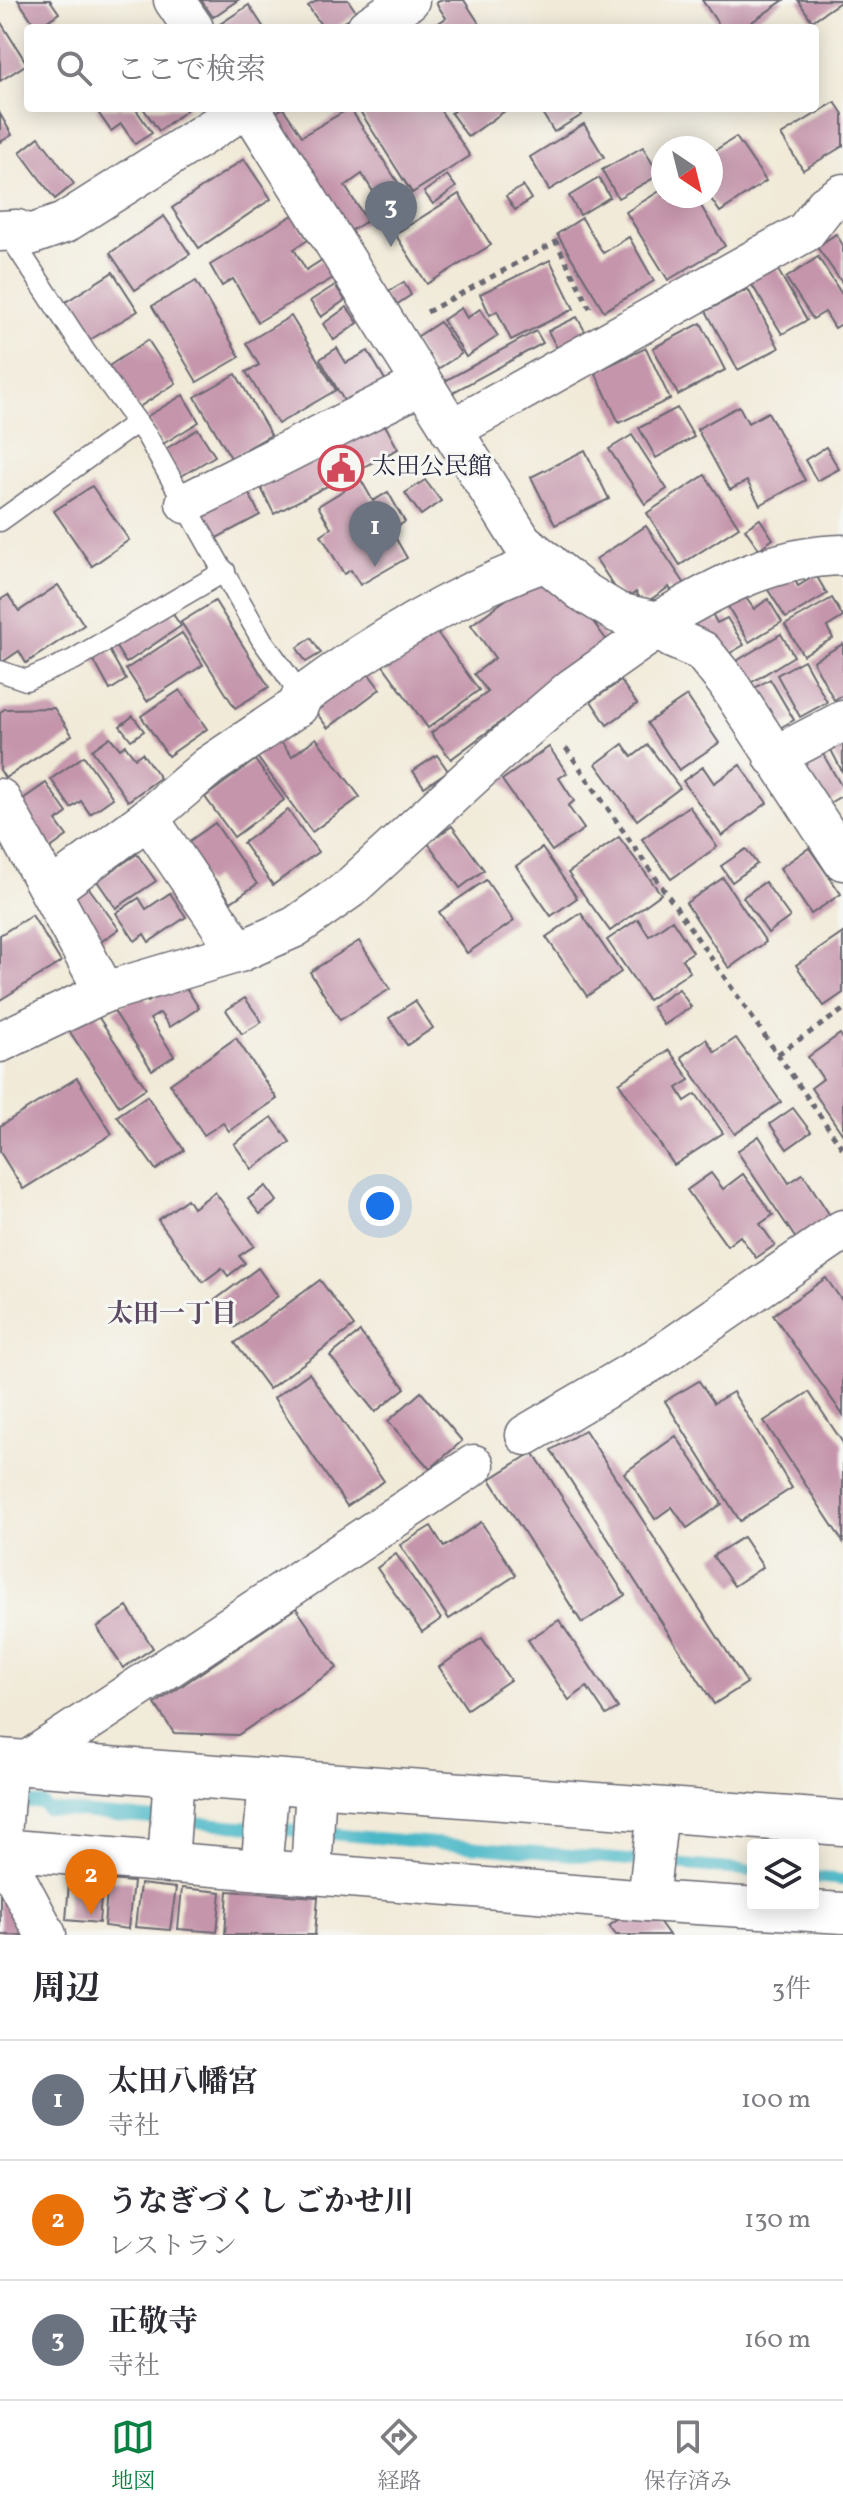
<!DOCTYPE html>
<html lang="ja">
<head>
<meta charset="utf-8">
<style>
	:root { --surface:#fff; --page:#f7f7f7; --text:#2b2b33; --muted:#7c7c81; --line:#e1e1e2; --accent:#0b8043 }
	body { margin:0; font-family:Vollkorn,"Noto Serif JP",serif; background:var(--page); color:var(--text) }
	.controls { position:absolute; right:24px; bottom:24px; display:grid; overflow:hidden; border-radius:8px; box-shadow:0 4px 20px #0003 }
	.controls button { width:72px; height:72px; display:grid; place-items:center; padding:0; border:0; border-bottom:2px solid var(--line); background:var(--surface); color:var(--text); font:40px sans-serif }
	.compass { position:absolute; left:651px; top:136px; width:72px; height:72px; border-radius:50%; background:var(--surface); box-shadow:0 4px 20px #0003; rotate:145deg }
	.you { position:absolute; left:380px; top:1206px; width:28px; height:28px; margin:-20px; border:6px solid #fff; border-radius:50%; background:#1a73e8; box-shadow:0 0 0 12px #1a73e833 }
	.badge { display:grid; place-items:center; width:52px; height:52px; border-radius:50%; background:var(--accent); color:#fff; font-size:26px; font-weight:700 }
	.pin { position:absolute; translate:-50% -66px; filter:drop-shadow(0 2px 4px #0008) }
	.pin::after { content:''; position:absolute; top:42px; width:28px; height:24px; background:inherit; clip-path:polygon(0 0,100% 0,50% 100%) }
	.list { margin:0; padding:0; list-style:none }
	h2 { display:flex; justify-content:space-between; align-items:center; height:104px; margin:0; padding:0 32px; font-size:34px }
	h2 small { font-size:26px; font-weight:400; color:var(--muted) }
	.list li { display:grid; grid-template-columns:52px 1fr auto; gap:24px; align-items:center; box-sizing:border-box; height:120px; padding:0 32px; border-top:2px solid var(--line) }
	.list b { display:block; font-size:30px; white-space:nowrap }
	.list p { margin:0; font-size:26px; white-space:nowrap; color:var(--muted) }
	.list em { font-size:26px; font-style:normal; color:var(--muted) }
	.icon { flex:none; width:44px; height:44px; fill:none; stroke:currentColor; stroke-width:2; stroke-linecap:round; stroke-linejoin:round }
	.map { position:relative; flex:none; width:843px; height:1935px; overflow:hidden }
	.search { position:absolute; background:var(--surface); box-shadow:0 4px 20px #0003; left:24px; right:24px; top:24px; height:88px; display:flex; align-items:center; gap:20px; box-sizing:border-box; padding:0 28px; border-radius:8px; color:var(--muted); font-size:30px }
	.sheet { height:464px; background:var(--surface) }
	nav { display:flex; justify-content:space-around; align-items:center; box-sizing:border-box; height:112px; border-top:2px solid var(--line); background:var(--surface); font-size:22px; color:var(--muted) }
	nav a { display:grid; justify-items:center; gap:4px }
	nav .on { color:var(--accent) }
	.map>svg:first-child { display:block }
</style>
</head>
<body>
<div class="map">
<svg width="843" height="1935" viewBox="0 0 843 1935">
	<rect width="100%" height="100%" fill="#f6f6f2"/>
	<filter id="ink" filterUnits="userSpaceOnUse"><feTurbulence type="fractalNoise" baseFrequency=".0125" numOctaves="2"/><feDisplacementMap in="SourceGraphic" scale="16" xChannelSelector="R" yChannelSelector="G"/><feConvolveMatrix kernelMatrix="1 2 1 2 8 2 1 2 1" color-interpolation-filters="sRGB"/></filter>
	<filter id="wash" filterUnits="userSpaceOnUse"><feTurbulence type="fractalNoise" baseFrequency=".006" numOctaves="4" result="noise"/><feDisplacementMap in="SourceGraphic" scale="32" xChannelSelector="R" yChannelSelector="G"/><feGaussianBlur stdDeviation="1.8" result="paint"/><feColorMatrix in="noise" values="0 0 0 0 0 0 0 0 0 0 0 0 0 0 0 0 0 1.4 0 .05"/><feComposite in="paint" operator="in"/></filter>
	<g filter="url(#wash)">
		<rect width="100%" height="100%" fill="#f1ead8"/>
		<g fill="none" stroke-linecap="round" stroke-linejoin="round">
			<g stroke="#4cb8c7" stroke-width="12">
				<path d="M 7,1802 L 42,1803 L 46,1809 L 753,1871"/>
				<path d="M 813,1877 L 843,1880"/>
			</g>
		</g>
		<g id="blocks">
			<g fill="#c595ab">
				<path d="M 18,0 L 50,0 L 59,13 L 37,28 Z"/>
				<path d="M 182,0 L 238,0 L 213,17 L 201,0 L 188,9 Z"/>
				<path d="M 318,0 L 348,0 L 357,13 L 335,28 L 323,28 L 308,6 Z"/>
				<path d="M 441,0 L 464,0 L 482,28 L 431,28 L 446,18 L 436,3 Z"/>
				<path d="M 702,0 L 784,0 L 743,28 L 721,28 Z"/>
				<path d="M 798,0 L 843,0 L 812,21 Z"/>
				<path d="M 249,5 L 264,28 L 214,28 Z"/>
				<path d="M 0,21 L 27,64 L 0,81 Z"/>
				<path d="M 835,102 L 843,114 L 843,146 L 803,170 L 781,135 Z"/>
				<path d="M 95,108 L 135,108 L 152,133 L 135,144 L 121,124 L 111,131 Z"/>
				<path d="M 143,108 L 189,108 L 159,131 Z"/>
				<path d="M 283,108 L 302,136 L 350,108 L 406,195 L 384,209 L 362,174 L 345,186 L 367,221 L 345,234 L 269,117 Z"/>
				<path d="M 358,108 L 439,108 L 470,156 L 412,193 Z"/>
				<path d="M 458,108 L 509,108 L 468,137 L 451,113 Z"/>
				<path d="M 539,108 L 577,108 L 582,115 L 554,132 Z"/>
				<path d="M 0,114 L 12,135 L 0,142 Z"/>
				<path d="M 584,124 L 604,157 L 549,190 L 530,157 Z"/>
				<path d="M 39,137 L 74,184 L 55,199 L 20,152 Z"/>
				<path d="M 736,137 L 766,181 L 720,212 L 709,196 L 711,153 Z"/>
				<path d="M 643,147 L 659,175 L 618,198 L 602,170 Z"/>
				<path d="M 244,159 L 271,199 L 199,248 L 172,208 Z"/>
				<path d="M 447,175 L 456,187 L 433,204 L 424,192 Z"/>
				<path d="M 599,178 L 610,197 L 580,215 L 569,196 Z"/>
				<path d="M 523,186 L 531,199 L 515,210 L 506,196 Z"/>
				<path d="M 663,189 L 663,196 L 695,196 L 725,246 L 668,280 L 626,212 Z"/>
				<path d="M 459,194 L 491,245 L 427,284 L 395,234 Z"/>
				<path d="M 293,215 L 308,240 L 294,249 L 306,270 L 322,260 L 333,278 L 258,322 L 233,279 L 222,286 L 210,265 Z"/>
				<path d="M 164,216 L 190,254 L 135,290 L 110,253 Z"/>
				<path d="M 582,218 L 603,253 L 629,237 L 654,281 L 604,311 L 557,234 Z"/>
				<path d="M 836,234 L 843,245 L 843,284 L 817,247 Z"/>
				<path d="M 818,257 L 843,296 L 843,323 L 835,328 L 825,312 L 813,319 L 786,278 Z"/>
				<path d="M 550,260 L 574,309 L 511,340 L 497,311 L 490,315 L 480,294 Z"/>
				<path d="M 775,265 L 807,320 L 782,334 L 749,280 Z"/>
				<path d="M 113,272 L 138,311 L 88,341 L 64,303 Z"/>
				<path d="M 196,281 L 240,357 L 197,382 L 152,306 Z"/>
				<path d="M 404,282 L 411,295 L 390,309 L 382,295 Z"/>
				<path d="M 335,285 L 345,300 L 321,317 L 310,301 Z"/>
				<path d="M 748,289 L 779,348 L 738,370 L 706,311 Z"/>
				<path d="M 347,307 L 358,323 L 334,340 L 323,324 Z"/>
				<path d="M 461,308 L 467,318 L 480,309 L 498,336 L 466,357 L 443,320 Z"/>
				<path d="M 291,316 L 336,390 L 278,424 L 246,372 L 259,365 L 246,343 Z"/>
				<path d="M 577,317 L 586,333 L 557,348 L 548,331 Z"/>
				<path d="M 440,322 L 461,354 L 433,372 L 412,340 Z"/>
				<path d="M 701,323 L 725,370 L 678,395 L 653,348 Z"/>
				<path d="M 536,331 L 543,343 L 439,400 L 432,388 Z"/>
				<path d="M 148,340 L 176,383 L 136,409 L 109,366 Z"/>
				<path d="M 337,348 L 346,363 L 368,351 L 387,383 L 347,406 L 320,359 Z"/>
				<path d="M 646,348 L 670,399 L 619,423 L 595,372 Z"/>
				<path d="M 236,374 L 271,435 L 231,458 L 195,397 Z"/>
				<path d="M 183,395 L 199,422 L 163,444 L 146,417 Z"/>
				<path d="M 739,406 L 748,423 L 768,412 L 805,480 L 760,505 L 747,481 L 730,490 L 697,429 Z"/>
				<path d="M 677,408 L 694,437 L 656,458 L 639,428 Z"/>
				<path d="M 378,412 L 398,449 L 274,514 L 255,476 Z"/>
				<path d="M 198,429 L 215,456 L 180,477 L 164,450 Z"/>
				<path d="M 632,435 L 667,489 L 645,504 L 609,449 Z"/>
				<path d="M 826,447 L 839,469 L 817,481 L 805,460 Z"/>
				<path d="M 585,450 L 609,499 L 555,525 L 531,477 Z"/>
				<path d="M 705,475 L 739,527 L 680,565 L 647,513 Z"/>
				<path d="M 361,480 L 373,501 L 388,492 L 405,522 L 391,530 L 407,558 L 360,585 L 351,570 L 344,574 L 321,535 L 331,528 L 318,506 Z"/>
				<path d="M 425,480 L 441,501 L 421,515 L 405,493 Z"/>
				<path d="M 243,482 L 260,515 L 213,540 L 195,507 Z"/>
				<path d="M 92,486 L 129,540 L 92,566 L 54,511 Z"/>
				<path d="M 760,519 L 773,539 L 759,549 L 745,529 Z"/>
				<path d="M 646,526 L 689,590 L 676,598 L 669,587 L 644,604 L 636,592 L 624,601 L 596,559 Z"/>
				<path d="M 816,575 L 827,594 L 786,618 L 768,590 L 793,576 L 798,586 Z"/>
				<path d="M 538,576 L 582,607 L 608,642 L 451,759 L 431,733 L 488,692 L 474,674 L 495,658 L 471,625 Z"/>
				<path d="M 58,585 L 84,625 L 26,663 L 19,651 L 1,663 L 0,600 L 8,595 L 19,611 Z"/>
				<path d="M 744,595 L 754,609 L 768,599 L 782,622 L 749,642 L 727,605 Z"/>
				<path d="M 832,598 L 843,617 L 827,627 L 833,638 L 803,655 L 785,625 Z"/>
				<path d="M 215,601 L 269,687 L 235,708 L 181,622 Z"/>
				<path d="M 168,607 L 181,626 L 126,663 L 114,644 Z"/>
				<path d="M 709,608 L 717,623 L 727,618 L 744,645 L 718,660 L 682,624 Z"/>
				<path d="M 428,620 L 479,690 L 428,728 L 377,657 Z"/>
				<path d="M 182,633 L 203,665 L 147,701 L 126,669 Z"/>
				<path d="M 781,634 L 794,656 L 749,684 L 735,662 Z"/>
				<path d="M 311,638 L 321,653 L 306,662 L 297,648 Z"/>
				<path d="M 843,644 L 843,695 L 834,700 L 813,661 Z"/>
				<path d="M 109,650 L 126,680 L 110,690 L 93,659 Z"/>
				<path d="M 804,660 L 827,702 L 800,717 L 777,675 Z"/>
				<path d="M 362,665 L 380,689 L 328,728 L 309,703 Z"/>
				<path d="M 770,679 L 794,720 L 771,733 L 748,692 Z"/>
				<path d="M 621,681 L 637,704 L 607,725 L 591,701 Z"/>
				<path d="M 180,690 L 207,729 L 168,756 L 141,716 Z"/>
				<path d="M 687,696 L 719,743 L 679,770 L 647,723 Z"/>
				<path d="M 54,708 L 72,735 L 5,778 L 0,770 L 0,712 L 5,709 Z"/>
				<path d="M 133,716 L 144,731 L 131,740 L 120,726 Z"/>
				<path d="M 110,737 L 120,749 L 125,745 L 135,758 L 142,753 L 160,778 L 128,801 L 92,750 Z"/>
				<path d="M 277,737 L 292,756 L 316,738 L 360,797 L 312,832 L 255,754 Z"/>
				<path d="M 843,743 L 843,773 L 831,750 Z"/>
				<path d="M 623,744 L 632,757 L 648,745 L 680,788 L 637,820 L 596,764 Z"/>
				<path d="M 549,747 L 567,773 L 559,778 L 574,801 L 568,806 L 584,829 L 552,851 L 502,780 Z"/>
				<path d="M 820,749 L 843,789 L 843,795 L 821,808 L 795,763 Z"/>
				<path d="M 437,755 L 448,771 L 424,787 L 413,771 Z"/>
				<path d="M 84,756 L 113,798 L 90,814 L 81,801 L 71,808 L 51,779 Z"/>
				<path d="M 255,760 L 284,800 L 234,837 L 205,797 Z"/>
				<path d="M 740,765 L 767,803 L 722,836 L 683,781 L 703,767 L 714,783 Z"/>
				<path d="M 46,783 L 67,813 L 56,821 L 67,836 L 45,852 L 13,806 Z"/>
				<path d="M 689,806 L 717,847 L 671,879 L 642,839 Z"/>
				<path d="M 288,810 L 318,852 L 273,885 L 243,843 Z"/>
				<path d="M 215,823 L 257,884 L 231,902 L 214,878 L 206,883 L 181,847 Z"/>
				<path d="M 452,826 L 484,870 L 460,888 L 428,843 Z"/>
				<path d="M 619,837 L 661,894 L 610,931 L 568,873 Z"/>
				<path d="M 542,848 L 577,898 L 551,916 L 516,866 Z"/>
				<path d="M 809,848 L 841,894 L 811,914 L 780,868 Z"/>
				<path d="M 746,849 L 757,864 L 732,882 L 721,866 Z"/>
				<path d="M 137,854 L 156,881 L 116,908 L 97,881 Z"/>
				<path d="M 723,878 L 766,942 L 729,968 L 686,903 Z"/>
				<path d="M 486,880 L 514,921 L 467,953 L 439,912 Z"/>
				<path d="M 765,882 L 790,917 L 768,933 L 743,897 Z"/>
				<path d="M 86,884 L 119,929 L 96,945 L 64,900 Z"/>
				<path d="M 170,893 L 186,917 L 149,942 L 144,934 L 135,941 L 116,913 L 139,898 L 146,909 Z"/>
				<path d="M 581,913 L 621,972 L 587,996 L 546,937 Z"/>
				<path d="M 32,915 L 61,962 L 0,1000 L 0,935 Z"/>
				<path d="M 638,919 L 649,936 L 672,920 L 693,952 L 682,959 L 690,972 L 648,1000 L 607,940 Z"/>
				<path d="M 843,933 L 843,993 L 824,1006 L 796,965 Z"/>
				<path d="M 359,941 L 390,989 L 340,1020 L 310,972 Z"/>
				<path d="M 181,980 L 199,1008 L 170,1027 L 160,1013 L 150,1019 L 174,1056 L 152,1070 L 114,1011 L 142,992 L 148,1002 Z"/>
				<path d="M 679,989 L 691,1007 L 664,1025 L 652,1007 Z"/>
				<path d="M 245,998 L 262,1022 L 242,1034 L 226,1010 Z"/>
				<path d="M 415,1001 L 433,1028 L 407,1045 L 389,1018 Z"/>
				<path d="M 95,1012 L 146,1088 L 119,1106 L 68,1029 Z"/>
				<path d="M 840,1034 L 843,1039 L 843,1135 L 811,1088 L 823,1079 L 808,1057 Z"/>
				<path d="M 236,1038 L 277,1099 L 229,1131 L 223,1123 L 204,1135 L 170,1084 Z"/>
				<path d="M 736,1038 L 781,1102 L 735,1134 L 681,1057 L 706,1039 L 715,1052 Z"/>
				<path d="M 669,1050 L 690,1080 L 677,1088 L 685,1101 L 696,1094 L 723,1133 L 674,1165 L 619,1083 Z"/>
				<path d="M 77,1078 L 112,1134 L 23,1189 L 0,1152 L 0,1126 Z"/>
				<path d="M 147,1096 L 184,1150 L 156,1170 L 117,1116 Z"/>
				<path d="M 793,1108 L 811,1132 L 787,1149 L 770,1124 Z"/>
				<path d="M 272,1117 L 290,1142 L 252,1169 L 234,1144 Z"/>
				<path d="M 759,1136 L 789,1183 L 803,1174 L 831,1217 L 796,1239 L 737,1151 Z"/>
				<path d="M 711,1173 L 723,1189 L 743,1174 L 773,1215 L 760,1224 L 775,1245 L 756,1258 L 740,1236 L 727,1246 L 687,1190 Z"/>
				<path d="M 266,1186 L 277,1201 L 260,1214 L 248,1199 Z"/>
				<path d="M 215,1192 L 254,1246 L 239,1256 L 245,1263 L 228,1276 L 222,1268 L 203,1282 L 158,1220 L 187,1199 L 193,1208 Z"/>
				<path d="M 258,1268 L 278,1296 L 235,1327 L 215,1300 Z"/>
				<path d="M 826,1278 L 843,1302 L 843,1415 L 773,1315 Z"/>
				<path d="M 320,1280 L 354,1326 L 269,1389 L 235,1343 Z"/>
				<path d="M 360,1332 L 405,1388 L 375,1412 L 330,1356 Z"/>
				<path d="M 309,1373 L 384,1481 L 347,1506 L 274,1398 Z"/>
				<path d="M 699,1381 L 714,1403 L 733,1392 L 792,1488 L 740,1521 L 665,1401 Z"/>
				<path d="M 421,1392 L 462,1441 L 430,1469 L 388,1421 Z"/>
				<path d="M 809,1392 L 843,1443 L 843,1542 L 764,1421 Z"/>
				<path d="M 585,1430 L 747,1683 L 714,1704 L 551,1450 Z"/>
				<path d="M 676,1436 L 722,1504 L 687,1528 L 672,1507 L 655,1519 L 624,1473 Z"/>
				<path d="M 533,1452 L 625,1595 L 582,1623 L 490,1479 Z"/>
				<path d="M 481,1522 L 516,1575 L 449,1619 L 400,1545 L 431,1526 L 444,1547 Z"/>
				<path d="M 743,1537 L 763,1567 L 734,1586 L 713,1556 Z"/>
				<path d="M 396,1554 L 441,1619 L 422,1632 L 377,1568 Z"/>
				<path d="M 127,1607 L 153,1648 L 123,1668 L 97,1627 Z"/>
				<path d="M 296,1608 L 337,1668 L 238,1735 L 174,1733 L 155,1704 Z"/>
				<path d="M 559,1620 L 618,1708 L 606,1715 L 587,1687 L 569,1700 L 528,1640 Z"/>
				<path d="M 482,1638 L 510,1680 L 467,1709 L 439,1667 Z"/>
				<path d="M 0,1871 L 34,1935 L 0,1935 Z"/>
				<path d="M 70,1871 L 103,1874 L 99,1923 L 66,1920 Z"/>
				<path d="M 108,1880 L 133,1882 L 128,1929 L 104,1926 Z"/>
				<path d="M 140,1884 L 176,1888 L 170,1930 L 135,1927 Z"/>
				<path d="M 182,1888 L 221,1892 L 217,1932 L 178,1929 Z"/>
				<path d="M 228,1891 L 318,1897 L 315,1935 L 225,1935 Z"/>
				<path d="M 654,1914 L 669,1935 L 616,1935 L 609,1926 L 619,1919 Z"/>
			</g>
		</g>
	</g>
	<g filter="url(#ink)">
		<use href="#blocks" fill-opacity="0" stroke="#6a6872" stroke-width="2"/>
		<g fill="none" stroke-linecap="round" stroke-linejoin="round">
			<g stroke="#6a6872" stroke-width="23">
				<g id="service">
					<path d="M 7,232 L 86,353 L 147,436 L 262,640 L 302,696"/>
					<path d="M 0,521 L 136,423"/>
					<path d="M 0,671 L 26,680 L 73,660 L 225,571"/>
				</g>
			</g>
			<g stroke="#6a6872" stroke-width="43">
				<g id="minor">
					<path d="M 174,0 L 193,28"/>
					<path d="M 367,28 L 409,0"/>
					<path d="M 250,108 L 522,542 L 582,591 L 618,613 L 658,622 L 672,638 L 702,651 L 727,682 L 843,860"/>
					<path d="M 0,231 L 17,230 L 30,235 L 64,223 L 245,108"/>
					<path d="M 451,430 L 805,232 L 825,206 L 843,194"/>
					<path d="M 186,503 L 422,384"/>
					<path d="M 774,757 L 843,721"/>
					<path d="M 0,799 L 105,992"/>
					<path d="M 148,818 L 209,766 L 298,706 L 302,696 C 378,640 457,593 546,561"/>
					<path d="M 51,890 L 148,818 L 239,952"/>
					<path d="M 0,1042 L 105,992 L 239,952 L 295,927 L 349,889 L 496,754 L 573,688 L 648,635 L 658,622 C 717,587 773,556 843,555"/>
					<path d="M 526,1435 L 657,1358 L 843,1230"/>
					<path d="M 23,1764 L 474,1465"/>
					<path d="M 0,1848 L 7,1761"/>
					<path d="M 0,1849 L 648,1901 L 843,1913"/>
					<path d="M 0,1849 L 46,1935"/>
					<path d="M 168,1863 L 174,1775"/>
					<path d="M 261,1870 L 269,1782"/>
					<path d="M 311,1874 L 316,1785"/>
					<path d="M 648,1901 L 658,1810"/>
				</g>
			</g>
			<g stroke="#6a6872" stroke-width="47">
				<path id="tertiary" d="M 0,1761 L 843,1823"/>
			</g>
			<g stroke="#6a6872" stroke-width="5" stroke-dasharray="6 6" stroke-linecap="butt">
				<path d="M 427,312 L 556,242 L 590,308"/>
				<path d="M 566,748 L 843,1149"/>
				<path d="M 778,1054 L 843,1010"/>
			</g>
			<use href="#service" stroke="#fff" stroke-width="20"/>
			<use href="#minor" stroke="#fff" stroke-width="40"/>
			<use href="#tertiary" stroke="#fff" stroke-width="44"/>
		</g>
	</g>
	<defs>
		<g id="civic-ring" transform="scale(2.3)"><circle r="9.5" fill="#f6f6f2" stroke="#d1495b" stroke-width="1.5"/><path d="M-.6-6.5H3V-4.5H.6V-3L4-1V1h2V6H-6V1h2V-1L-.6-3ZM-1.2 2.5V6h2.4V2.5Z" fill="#d1495b"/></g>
	</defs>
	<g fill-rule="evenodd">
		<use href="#civic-ring" x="341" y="468"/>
	</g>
	<g text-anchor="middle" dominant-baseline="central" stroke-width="6" stroke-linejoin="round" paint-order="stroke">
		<g font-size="24" fill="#22223b" stroke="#f6f6f2" text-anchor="start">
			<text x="372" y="468">太田公民館</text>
		</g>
		<g font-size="26" font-weight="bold" fill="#5b4a62" stroke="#f6f6f2">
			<text x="172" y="1315">太田一丁目</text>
		</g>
	</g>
</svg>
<div class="controls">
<button><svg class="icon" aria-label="layers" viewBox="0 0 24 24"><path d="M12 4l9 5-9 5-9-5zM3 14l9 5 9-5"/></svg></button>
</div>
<svg class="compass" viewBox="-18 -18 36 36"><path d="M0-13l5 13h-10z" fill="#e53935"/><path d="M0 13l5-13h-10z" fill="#7c7c81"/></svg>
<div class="you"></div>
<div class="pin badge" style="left:375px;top:567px;background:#6b7280">1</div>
<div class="pin badge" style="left:91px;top:1915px;background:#e8710a">2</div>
<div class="pin badge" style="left:391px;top:247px;background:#6b7280">3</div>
<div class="search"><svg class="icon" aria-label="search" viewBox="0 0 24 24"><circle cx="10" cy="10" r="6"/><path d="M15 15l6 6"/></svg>ここで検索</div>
</div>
<section class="sheet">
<h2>周辺<small>3件</small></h2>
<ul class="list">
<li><span class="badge" style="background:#6b7280">1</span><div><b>太田八幡宮</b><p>寺社</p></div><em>100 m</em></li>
<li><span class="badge" style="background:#e8710a">2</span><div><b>うなぎづくし ごかせ川</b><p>レストラン</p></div><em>130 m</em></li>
<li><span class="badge" style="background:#6b7280">3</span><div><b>正敬寺</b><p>寺社</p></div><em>160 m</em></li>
</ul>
</section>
<nav>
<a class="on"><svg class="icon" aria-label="map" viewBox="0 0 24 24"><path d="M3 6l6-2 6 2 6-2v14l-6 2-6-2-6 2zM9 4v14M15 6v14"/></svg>地図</a>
<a><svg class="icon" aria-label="directions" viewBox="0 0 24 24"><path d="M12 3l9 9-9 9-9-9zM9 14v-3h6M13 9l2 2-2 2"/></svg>経路</a>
<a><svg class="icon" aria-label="saved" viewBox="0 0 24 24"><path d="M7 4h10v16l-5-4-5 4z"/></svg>保存済み</a>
</nav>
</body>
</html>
